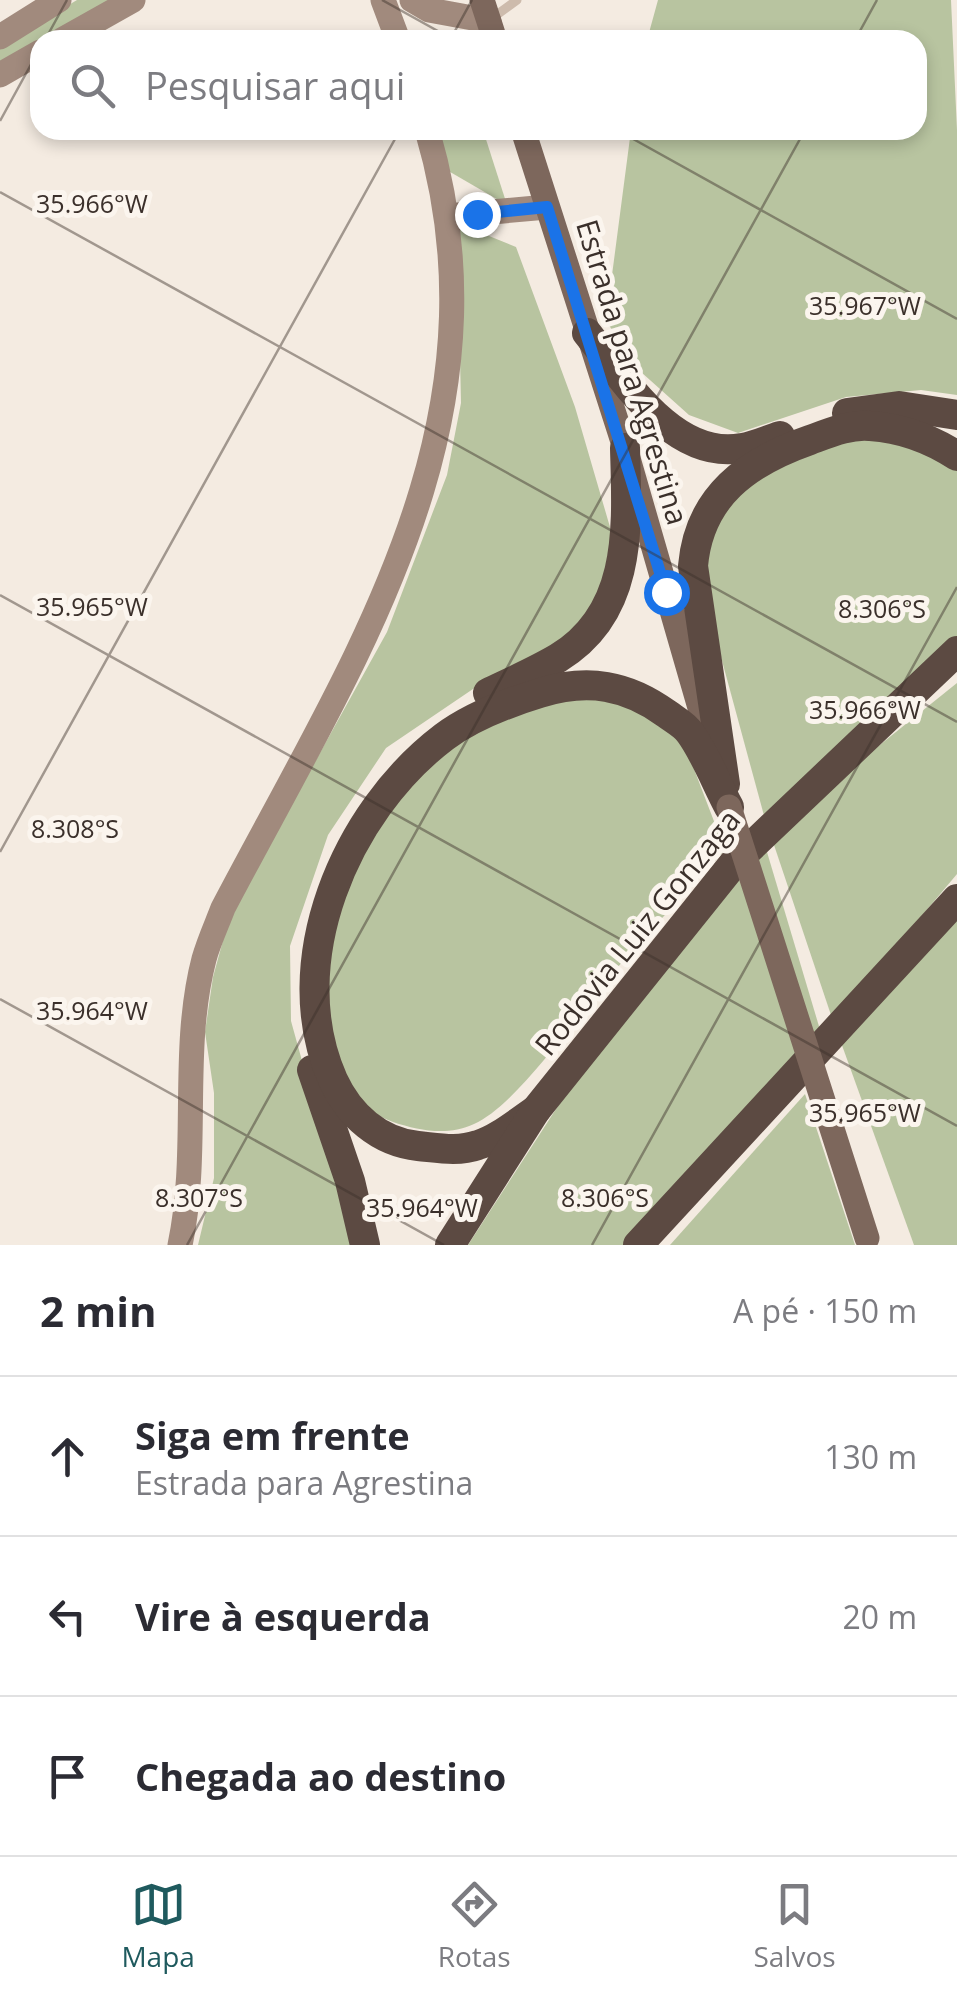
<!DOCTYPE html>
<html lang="pt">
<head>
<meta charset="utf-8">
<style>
	:root { --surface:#fff; --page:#f7f7f7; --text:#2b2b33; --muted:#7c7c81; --line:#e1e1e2; --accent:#1f5a5e }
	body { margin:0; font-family:"Open Sans",sans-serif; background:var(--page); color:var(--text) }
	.stop { position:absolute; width:30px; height:30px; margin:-22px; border:8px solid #1a73e8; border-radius:50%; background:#fff }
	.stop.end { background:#1a73e8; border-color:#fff; box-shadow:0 2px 10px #0008 }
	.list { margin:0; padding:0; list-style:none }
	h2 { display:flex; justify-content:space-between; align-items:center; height:130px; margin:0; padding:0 40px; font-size:42px }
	h2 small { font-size:32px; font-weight:400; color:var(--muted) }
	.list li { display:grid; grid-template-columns:65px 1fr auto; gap:30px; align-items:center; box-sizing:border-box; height:160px; padding:0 40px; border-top:2px solid var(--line) }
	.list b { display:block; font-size:38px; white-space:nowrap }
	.list p { margin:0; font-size:32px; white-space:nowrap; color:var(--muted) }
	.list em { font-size:32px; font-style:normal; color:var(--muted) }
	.icon { flex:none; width:55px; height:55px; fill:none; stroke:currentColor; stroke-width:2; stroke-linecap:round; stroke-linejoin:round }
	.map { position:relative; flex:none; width:957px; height:1245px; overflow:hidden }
	.search { position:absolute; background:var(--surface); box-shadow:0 5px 15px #0003; left:30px; right:30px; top:30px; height:110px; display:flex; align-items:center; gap:25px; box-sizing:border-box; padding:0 35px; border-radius:30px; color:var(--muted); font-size:38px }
	.sheet { height:610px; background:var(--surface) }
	nav { display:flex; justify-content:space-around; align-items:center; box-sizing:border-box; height:140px; border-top:2px solid var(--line); background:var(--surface); font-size:28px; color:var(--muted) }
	nav a { display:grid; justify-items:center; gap:5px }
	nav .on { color:var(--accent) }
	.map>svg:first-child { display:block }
</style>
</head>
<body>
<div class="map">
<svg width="957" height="1245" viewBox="0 0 957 1245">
	<rect width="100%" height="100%" fill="#f4ebe1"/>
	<g fill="#b8c4a0">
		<path d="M 77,0 L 116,0 L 49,40 L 40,40 L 0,69 L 0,46 Z"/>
		<path d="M 658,0 L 951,0 L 957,130 L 957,395 L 921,390 L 846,397 L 738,433 L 689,415 L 641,372 L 606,321 L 631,130 L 917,130 L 917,40 L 647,40 Z"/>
		<path d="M 433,130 L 483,130 L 507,205 L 445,169 Z"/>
		<path d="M 457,223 L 516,247 L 575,407 L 612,534 L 596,614 L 561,645 L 473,689 L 386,748 L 328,835 L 290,946 L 291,1021 L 353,1245 L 198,1245 L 214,1178 L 214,1093 L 205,1032 L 213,977 L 230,915 L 387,632 L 447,475 L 461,403 Z"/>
		<path d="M 842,431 L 957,459 L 957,642 L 766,823 L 708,609 L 701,545 L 713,507 Z"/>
		<path d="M 957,683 L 957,874 L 833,1021 L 770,833 Z"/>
		<path d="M 598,691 L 681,735 L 725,850 C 689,889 652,928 617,968 C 582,1008 519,1104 474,1124 C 448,1136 420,1131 393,1122 C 366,1112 356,1095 343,1070 C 290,966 360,822 444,754 C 488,718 545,706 598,691 Z"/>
		<path d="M 764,842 L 821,1033 L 627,1245 L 468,1245 L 580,1072 Z"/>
		<path d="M 957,914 L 957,1245 L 914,1245 L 839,1037 Z"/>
		<path d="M 805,1094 L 855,1245 L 670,1245 Z"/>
	</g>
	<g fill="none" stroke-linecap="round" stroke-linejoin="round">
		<path stroke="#cdbbac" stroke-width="9" d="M 491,19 L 517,0"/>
		<g stroke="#a18a7d" stroke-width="25">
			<path d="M 383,0 L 398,40"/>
			<path d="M 412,0 L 429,10 L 489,21"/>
			<path d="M 0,37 L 59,0"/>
			<path d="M 62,40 L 133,0"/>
			<path d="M 0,75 L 40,52"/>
			<path d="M 447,216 L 547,207"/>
			<path d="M 180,1245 C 200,1151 180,1051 204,959 C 209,941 217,924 223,908 C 354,658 514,425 427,130"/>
		</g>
		<g stroke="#7d675c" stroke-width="25">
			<path d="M 482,0 L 495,40"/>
			<path d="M 523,130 L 625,448 L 707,732"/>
		</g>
		<g stroke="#5c4a42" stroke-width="30">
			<path d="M 587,333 C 623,378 673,461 742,448 C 755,446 767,440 780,436"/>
			<path d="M 847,413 L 899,406 L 957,415"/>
			<path d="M 488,693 C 511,682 536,671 558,658 C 634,612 627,525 625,448"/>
			<path d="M 725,784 L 693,566 C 699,496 747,462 810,440 C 829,433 850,424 870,426 C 901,428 931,439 957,456"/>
			<path d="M 312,1070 L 350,1181 L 365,1245"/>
			<path d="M 536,1110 C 518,1122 498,1139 478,1145 C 458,1152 439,1148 418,1146 C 379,1142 349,1115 333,1080 C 281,963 345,812 444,737 C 471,717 507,703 540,693 C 588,678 627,685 667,714 C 675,720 685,725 690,733 C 706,755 716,783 729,807"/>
			<path d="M 450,1245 L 536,1110 L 734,863 L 957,651"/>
			<path d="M 638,1245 L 957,899"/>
		</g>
		<path stroke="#7d675c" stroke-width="25" d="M 729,807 L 867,1238"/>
	</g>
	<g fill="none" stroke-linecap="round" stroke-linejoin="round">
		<path stroke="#1a73e8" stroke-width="12" d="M 477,214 L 547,207 L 666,592"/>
	</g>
	<path fill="none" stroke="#3b302b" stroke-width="2.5" stroke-opacity="0.45" d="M 382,0 L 454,40M 45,40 L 67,0M 450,40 L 472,0M 855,40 L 877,0M 0,121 L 40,48M 617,130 L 957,319M 0,192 L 957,722M 0,595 L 957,1126M 0,852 L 400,130M 0,999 L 444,1245M 187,1245 L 805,130M 592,1245 L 957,587"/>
	<g text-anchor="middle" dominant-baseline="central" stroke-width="10" stroke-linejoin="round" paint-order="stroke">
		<g font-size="30" fill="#3b302b" stroke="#fbf5ee">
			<text transform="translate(633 372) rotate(73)">Estrada para Agrestina</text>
			<text transform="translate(637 932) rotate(-51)">Rodovia Luiz Gonzaga</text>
		</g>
	</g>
	<g font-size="25" text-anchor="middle" fill="#3b302b" stroke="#fbf5ee" stroke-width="10" stroke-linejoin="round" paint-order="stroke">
		<text x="92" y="213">35.966°W</text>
		<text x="865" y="315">35.967°W</text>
		<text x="92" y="616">35.965°W</text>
		<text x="882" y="618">8.306°S</text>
		<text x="865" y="719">35.966°W</text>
		<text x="75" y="838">8.308°S</text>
		<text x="92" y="1020">35.964°W</text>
		<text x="865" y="1122">35.965°W</text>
		<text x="199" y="1207">8.307°S</text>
		<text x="605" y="1207">8.306°S</text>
		<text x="422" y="1217">35.964°W</text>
	</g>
</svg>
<div class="stop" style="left:666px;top:592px"></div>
<div class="stop end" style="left:477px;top:214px"></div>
<div class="search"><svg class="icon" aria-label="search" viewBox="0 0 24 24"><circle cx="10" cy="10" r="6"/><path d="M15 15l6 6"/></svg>Pesquisar aqui</div>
</div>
<section class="sheet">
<h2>2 min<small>A pé · 150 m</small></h2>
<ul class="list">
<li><svg class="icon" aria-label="ahead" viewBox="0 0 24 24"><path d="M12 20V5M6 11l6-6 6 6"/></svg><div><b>Siga em frente</b><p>Estrada para Agrestina</p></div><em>130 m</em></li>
<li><svg class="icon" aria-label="left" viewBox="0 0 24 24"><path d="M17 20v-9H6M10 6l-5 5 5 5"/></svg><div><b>Vire à esquerda</b></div><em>20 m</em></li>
<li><svg class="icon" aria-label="arrive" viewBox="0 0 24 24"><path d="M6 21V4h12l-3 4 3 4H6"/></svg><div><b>Chegada ao destino</b></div></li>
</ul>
</section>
<nav>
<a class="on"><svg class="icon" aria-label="map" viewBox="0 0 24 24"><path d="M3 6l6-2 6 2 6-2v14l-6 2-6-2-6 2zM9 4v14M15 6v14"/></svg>Mapa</a>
<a><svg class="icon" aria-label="directions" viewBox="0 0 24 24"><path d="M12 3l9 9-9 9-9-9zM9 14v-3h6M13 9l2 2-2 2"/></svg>Rotas</a>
<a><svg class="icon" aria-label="saved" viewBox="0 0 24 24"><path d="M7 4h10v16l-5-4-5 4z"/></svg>Salvos</a>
</nav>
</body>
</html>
